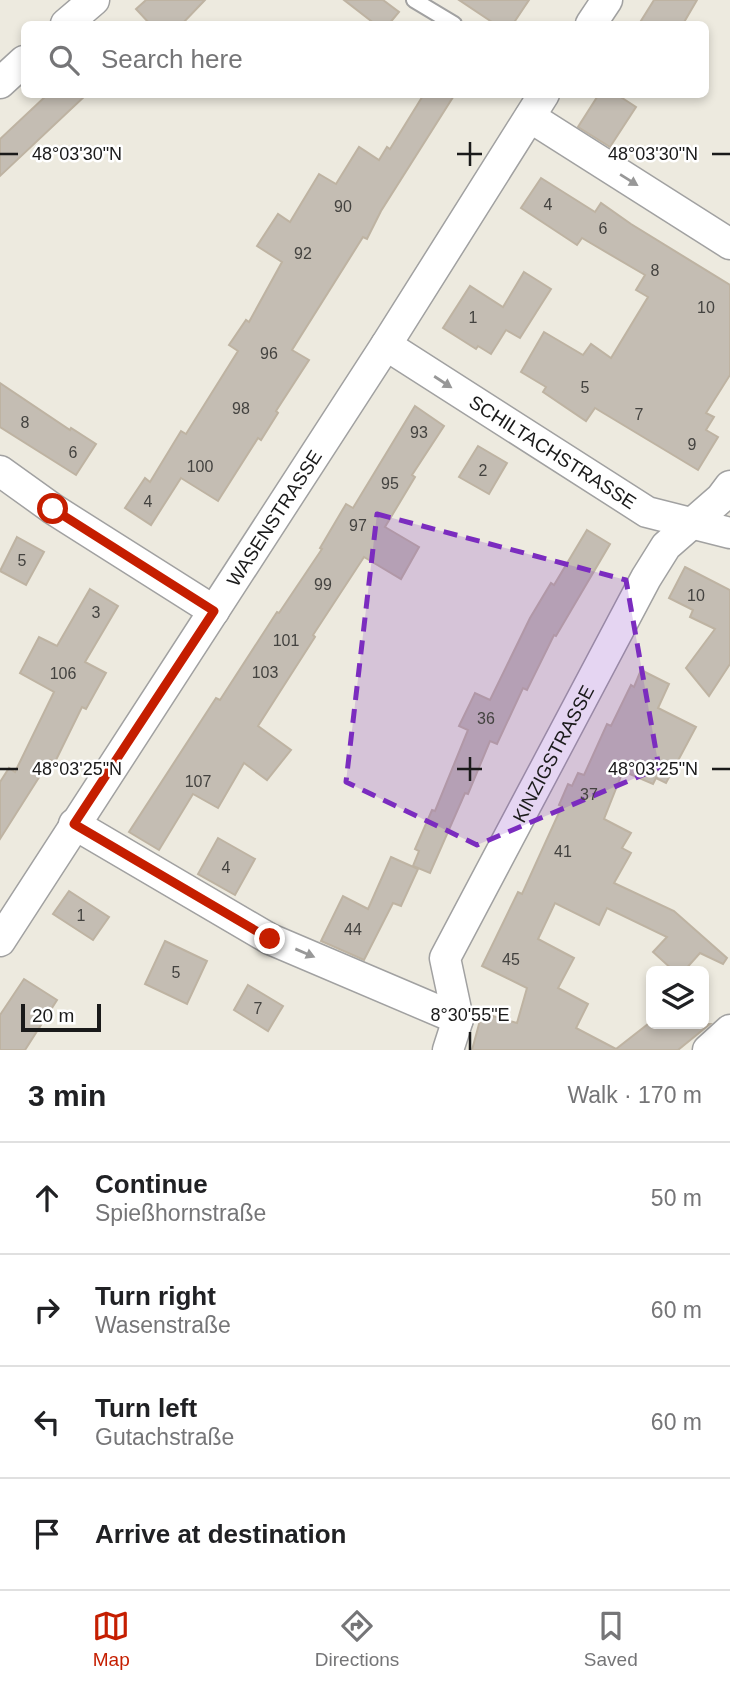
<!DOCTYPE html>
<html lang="en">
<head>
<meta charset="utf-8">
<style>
	:root { --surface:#fff; --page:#f6f6f6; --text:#202124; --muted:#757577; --line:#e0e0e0; --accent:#c51e00 }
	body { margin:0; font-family:Arial,sans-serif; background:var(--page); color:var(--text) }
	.controls { position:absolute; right:21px; bottom:21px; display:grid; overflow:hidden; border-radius:10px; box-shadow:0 4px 10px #0003 }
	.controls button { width:63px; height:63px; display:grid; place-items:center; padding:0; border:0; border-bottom:2px solid var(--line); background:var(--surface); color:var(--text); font:35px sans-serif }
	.scale { position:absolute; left:21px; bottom:18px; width:80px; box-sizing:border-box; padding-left:7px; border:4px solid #1a1a1a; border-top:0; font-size:19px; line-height:24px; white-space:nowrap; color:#1a1a1a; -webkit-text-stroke:5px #fff; paint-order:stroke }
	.stop { position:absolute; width:21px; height:21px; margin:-16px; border:5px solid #c51e00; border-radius:50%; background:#fff }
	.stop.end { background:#c51e00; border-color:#fff; box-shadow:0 2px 7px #0008 }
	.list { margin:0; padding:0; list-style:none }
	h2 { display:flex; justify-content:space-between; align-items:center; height:91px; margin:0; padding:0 28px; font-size:30px }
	h2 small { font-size:23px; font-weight:400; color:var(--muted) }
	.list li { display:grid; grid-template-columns:46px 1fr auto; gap:21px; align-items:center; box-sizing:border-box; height:112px; padding:0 28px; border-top:2px solid var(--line) }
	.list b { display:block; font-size:26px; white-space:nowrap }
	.list p { margin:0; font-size:23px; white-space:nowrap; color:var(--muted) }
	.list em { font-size:23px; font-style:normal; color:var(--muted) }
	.icon { flex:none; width:38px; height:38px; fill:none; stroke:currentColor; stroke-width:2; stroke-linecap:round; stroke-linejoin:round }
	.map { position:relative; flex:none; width:730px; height:1050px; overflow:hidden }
	.search { position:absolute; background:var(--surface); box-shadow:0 4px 10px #0003; left:21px; right:21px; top:21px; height:77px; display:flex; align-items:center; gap:18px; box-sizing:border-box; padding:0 24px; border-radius:10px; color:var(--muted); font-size:26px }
	.sheet { height:539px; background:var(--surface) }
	nav { display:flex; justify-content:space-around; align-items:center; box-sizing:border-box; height:98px; border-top:2px solid var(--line); background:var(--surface); font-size:19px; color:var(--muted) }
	nav a { display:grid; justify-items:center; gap:4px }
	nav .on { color:var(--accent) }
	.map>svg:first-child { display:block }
</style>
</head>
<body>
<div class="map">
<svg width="730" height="1050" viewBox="0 0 730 1050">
	<rect width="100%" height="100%" fill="#edeadf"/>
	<g fill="#c4bdb3" stroke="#beb3a2" stroke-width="2">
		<path d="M 146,0 L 205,0 L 182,24 L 150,24 L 136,9 Z"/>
		<path d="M 344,0 L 383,0 L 399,12 L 389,24 L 375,24 Z"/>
		<path d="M 459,0 L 529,0 L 513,24 L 495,24 Z"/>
		<path d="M 654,0 L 697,0 L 683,24 L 639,24 Z"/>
		<path d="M 48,94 L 87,94 L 0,176 L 0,139 Z"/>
		<path d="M 424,94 L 455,94 L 381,211 L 367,239 L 363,237 L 292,350 L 309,360 L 276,411 L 278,413 L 261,440 L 258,438 L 218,501 L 181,478 L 151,525 L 125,508 L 145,478 L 150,482 L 181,431 L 186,434 L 238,351 L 229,345 L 246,320 L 249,322 L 282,262 L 257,246 L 278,214 L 290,222 L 319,174 L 336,184 L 359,147 L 379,160 L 387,147 L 390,149 Z"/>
		<path d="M 599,94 L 616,94 L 636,107 L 610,147 L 578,127 Z"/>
		<path d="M 541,178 L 595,212 L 601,203 L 631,224 L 730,285 L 730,375 L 706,413 L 714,417 L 706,430 L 718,437 L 698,470 L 595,408 L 586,421 L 543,392 L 546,387 L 521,372 L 544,332 L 583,355 L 591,344 L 611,358 L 648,297 L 636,290 L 645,275 L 582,238 L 577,245 L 521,208 Z"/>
		<path d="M 524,272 L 551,289 L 520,338 L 506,330 L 491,354 L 478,346 L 476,349 L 443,328 L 470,286 L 503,307 Z"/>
		<path d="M 0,383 L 70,430 L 71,428 L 96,444 L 76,475 L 0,427 Z"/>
		<path d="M 415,406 L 444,426 L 412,475 L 415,477 L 385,527 L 419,547 L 401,579 L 364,557 L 313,635 L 315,637 L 258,726 L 291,750 L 267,780 L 244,763 L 218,808 L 193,794 L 159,850 L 129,832 L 216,698 L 220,700 L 277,612 L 279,613 L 322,549 L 320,548 L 346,504 L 353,508 Z"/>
		<path d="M 478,446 L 507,463 L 489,494 L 459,477 Z"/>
		<path d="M 587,530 L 610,544 L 556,636 L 554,635 L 527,690 L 523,688 L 497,744 L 490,741 L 468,794 L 465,793 L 430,873 L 413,866 L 419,851 L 415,849 L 432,810 L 435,811 L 468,730 L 459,726 L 475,693 L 490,700 L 530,618 L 551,583 L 554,585 Z"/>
		<path d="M 17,537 L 44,552 L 26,585 L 0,571 Z"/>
		<path d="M 685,567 L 730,590 L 730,664 L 709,696 L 686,668 L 715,629 L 690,617 L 693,610 L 669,598 Z"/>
		<path d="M 90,589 L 118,606 L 85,662 L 106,673 L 86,709 L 82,707 L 55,762 L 50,760 L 0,839 L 0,782 L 9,768 L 15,772 L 54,692 L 20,673 L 39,637 L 57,646 Z"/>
		<path d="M 641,670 L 669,684 L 658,708 L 696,727 L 666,783 L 656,778 L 653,784 L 623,771 L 604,819 L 631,833 L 622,848 L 631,853 L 614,883 L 674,911 L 727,958 L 723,964 L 700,953 L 684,971 L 674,971 L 653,952 L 667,937 L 607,908 L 599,925 L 555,903 L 538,939 L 574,958 L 558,988 L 588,1004 L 576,1028 L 616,1049 L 648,1024 L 710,1024 L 678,1050 L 472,1050 L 482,1013 L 517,1023 L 527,988 L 482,966 L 518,892 L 522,894 L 562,806 L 559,805 L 568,784 L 572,786 L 578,773 L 584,775 L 607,724 L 611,726 L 631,685 L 634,687 Z"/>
		<path d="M 218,838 L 255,859 L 235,895 L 198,874 Z"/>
		<path d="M 391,857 L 418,869 L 401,906 L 393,903 L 364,960 L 321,941 L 343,896 L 368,909 Z"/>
		<path d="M 69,891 L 109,917 L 93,940 L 53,914 Z"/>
		<path d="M 165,941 L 207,961 L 187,1004 L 145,984 Z"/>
		<path d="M 24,979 L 57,1000 L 25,1050 L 0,1050 L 0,1015 Z"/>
		<path d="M 248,985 L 283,1006 L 268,1031 L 234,1010 Z"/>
	</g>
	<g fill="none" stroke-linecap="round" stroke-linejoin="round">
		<g stroke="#a1a1a1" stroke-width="18">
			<path id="service" d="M 414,0 L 454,24"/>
		</g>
		<g stroke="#a1a1a1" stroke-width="33">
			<g id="minor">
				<path d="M 66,24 L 94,0"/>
				<path d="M 591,24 L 607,0"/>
				<path d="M 0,83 L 24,61"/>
				<path d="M 530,117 L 730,244"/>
				<path id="s1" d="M 386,345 L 647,512 L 730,533"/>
				<path d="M 0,471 L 53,509 L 214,611"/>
				<path d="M 74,824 L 270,939 L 458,1019"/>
				<path id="s2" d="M 0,941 L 386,345 L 544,94"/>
				<path id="s3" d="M 448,1050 L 458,1019 L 445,958 L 646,578 L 666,546 L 721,498 L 730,486"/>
				<path d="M 708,1050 L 730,1030"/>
			</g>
		</g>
		<use href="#service" stroke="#fff" stroke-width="14"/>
		<use href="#minor" stroke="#fff" stroke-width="30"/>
	</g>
	<defs><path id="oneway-solid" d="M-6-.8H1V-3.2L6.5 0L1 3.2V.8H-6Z" transform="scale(1.75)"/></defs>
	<g fill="#989898">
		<use href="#oneway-solid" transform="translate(629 180) rotate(32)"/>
		<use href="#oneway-solid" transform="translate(443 382) rotate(33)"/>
		<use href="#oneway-solid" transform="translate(305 953) rotate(23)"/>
	</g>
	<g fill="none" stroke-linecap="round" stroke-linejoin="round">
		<path stroke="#c51e00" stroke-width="9" d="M 53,509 L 214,611 L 74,824 L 270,939"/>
	</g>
	<path fill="#7b2cbf" fill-opacity="0.2" stroke="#7b2cbf" stroke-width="5" stroke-dasharray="14 9" stroke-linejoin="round" d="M 377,514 L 626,580 L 659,768 L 477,845 L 346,782 Z"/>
	<path fill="none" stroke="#1a1a1a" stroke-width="2.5" d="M 470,142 L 470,166M 0,154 L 18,154M 457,154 L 482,154M 712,154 L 730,154M 470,757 L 470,781M 0,769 L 18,769M 457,769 L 482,769M 712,769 L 730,769M 470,1032 L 470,1050"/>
	<g text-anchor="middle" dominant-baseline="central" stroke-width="5" stroke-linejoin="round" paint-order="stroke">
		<g font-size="16" fill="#444340">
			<text x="548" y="204">4</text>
			<text x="343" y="206">90</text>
			<text x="603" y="228">6</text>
			<text x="303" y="253">92</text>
			<text x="655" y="270">8</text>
			<text x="706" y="307">10</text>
			<text x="473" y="317">1</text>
			<text x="269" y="353">96</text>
			<text x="585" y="387">5</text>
			<text x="241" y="408">98</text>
			<text x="639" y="414">7</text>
			<text x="25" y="422">8</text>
			<text x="419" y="432">93</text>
			<text x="692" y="444">9</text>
			<text x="73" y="452">6</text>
			<text x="200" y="466">100</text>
			<text x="483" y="470">2</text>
			<text x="390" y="483">95</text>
			<text x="148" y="501">4</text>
			<text x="358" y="525">97</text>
			<text x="22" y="560">5</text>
			<text x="323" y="584">99</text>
			<text x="696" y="595">10</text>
			<text x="96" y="612">3</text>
			<text x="286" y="640">101</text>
			<text x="265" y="672">103</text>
			<text x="63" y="673">106</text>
			<text x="486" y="718">36</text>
			<text x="198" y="781">107</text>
			<text x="589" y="794">37</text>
			<text x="563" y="851">41</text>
			<text x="226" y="867">4</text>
			<text x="81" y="915">1</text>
			<text x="353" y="929">44</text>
			<text x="511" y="959">45</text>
			<text x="176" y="972">5</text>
			<text x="258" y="1008">7</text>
		</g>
		<g font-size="19" fill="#1a1a1a" stroke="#fff">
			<text stroke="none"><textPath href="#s1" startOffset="198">SCHILTACHSTRASSE</textPath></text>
			<text stroke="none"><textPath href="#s2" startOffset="504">WASENSTRASSE</textPath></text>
			<text stroke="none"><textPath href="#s3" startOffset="326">KINZIGSTRASSE</textPath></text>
		</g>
	</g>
	<g font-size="18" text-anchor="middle" fill="#1a1a1a" stroke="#fff" stroke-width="5" stroke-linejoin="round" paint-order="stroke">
		<text x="77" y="160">48°03'30"N</text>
		<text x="653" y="160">48°03'30"N</text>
		<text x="77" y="775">48°03'25"N</text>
		<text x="653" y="775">48°03'25"N</text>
		<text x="470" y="1021">8°30'55"E</text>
	</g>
</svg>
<div class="controls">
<button><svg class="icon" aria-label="layers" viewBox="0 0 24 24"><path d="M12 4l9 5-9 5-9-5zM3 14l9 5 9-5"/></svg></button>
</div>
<div class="scale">20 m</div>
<div class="stop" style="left:53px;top:509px"></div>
<div class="stop end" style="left:270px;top:939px"></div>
<div class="search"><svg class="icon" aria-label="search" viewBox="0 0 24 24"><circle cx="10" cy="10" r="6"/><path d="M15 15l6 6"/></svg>Search here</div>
</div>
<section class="sheet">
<h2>3 min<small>Walk · 170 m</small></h2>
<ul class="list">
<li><svg class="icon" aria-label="ahead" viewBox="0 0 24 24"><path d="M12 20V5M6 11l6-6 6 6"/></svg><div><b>Continue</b><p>Spießhornstraße</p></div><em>50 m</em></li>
<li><svg class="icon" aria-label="right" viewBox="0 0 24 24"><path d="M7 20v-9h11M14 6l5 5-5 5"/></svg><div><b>Turn right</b><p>Wasenstraße</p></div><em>60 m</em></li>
<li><svg class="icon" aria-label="left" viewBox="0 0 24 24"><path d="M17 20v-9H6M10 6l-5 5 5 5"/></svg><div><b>Turn left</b><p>Gutachstraße</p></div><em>60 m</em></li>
<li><svg class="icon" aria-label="arrive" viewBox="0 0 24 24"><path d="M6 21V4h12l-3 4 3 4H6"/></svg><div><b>Arrive at destination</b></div></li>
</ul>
</section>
<nav>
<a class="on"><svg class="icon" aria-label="map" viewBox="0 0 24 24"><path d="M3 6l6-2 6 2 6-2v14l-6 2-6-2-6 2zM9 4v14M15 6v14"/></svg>Map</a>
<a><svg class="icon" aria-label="directions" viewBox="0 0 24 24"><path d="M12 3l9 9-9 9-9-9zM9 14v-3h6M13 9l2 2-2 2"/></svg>Directions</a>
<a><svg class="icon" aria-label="saved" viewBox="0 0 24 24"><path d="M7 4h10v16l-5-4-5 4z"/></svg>Saved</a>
</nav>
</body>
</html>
